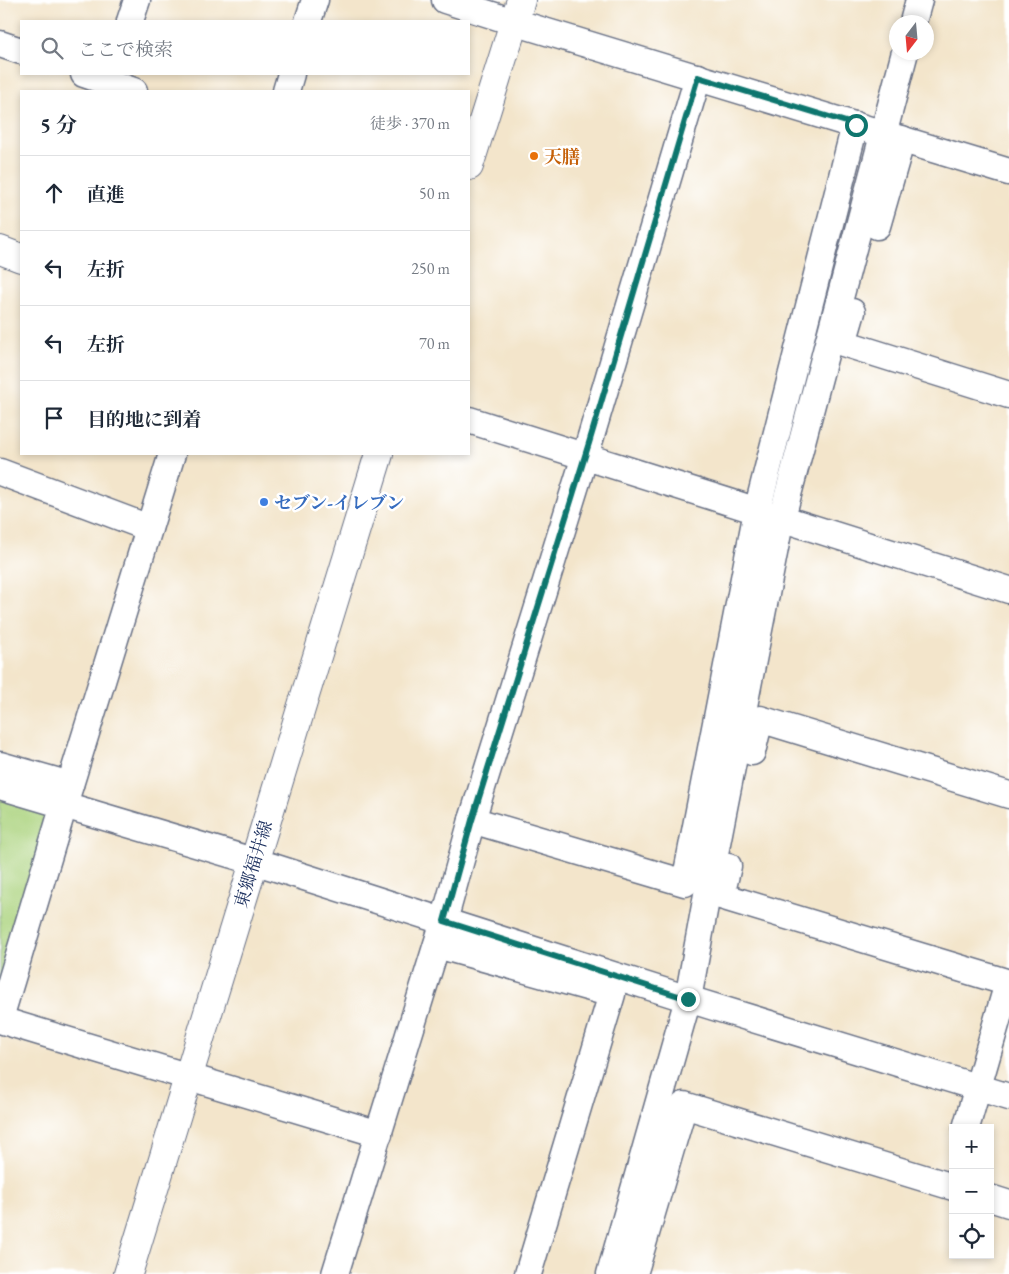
<!DOCTYPE html>
<html lang="ja">
<head>
<meta charset="utf-8">
<style>
	:root { --surface:#fff; --page:#f6f6f7; --text:#1f2937; --muted:#747a83; --line:#e0e1e3 }
	body { margin:0; font-family:"EB Garamond","Noto Serif JP",serif; background:var(--page); color:var(--text) }
	.controls { position:absolute; right:15px; bottom:15px; display:grid; overflow:hidden; border-radius:0px; box-shadow:0 2px 8px #0003 }
	.controls button { width:45px; height:45px; display:grid; place-items:center; padding:0; border:0; border-bottom:1px solid var(--line); background:var(--surface); color:var(--text); font:25px sans-serif }
	.compass { position:absolute; left:889px; top:15px; width:45px; height:45px; border-radius:50%; background:var(--surface); box-shadow:0 2px 8px #0003; rotate:196deg }
	.stop { position:absolute; width:15px; height:15px; margin:-11px; border:4px solid #0f766e; border-radius:50%; background:#fff }
	.stop.end { background:#0f766e; border-color:#fff; box-shadow:0 1px 5px #0008 }
	.list { margin:0; padding:0; list-style:none }
	h2 { display:flex; justify-content:space-between; align-items:center; height:65px; margin:0; padding:0 20px; font-size:21px }
	h2 small { font-size:16px; font-weight:400; color:var(--muted) }
	.list li { display:grid; grid-template-columns:32px 1fr auto; gap:15px; align-items:center; box-sizing:border-box; height:75px; padding:0 20px; border-top:1px solid var(--line) }
	.list b { display:block; font-size:19px; white-space:nowrap }
	.list em { font-size:16px; font-style:normal; color:var(--muted) }
	.icon { flex:none; width:28px; height:28px; fill:none; stroke:currentColor; stroke-width:2; stroke-linecap:round; stroke-linejoin:round }
	.map { position:relative; flex:none; width:1009px; height:1274px; overflow:hidden }
	.search { position:absolute; background:var(--surface); box-shadow:0 2px 8px #0003; left:20px; top:20px; width:450px; height:55px; display:flex; align-items:center; gap:12px; box-sizing:border-box; padding:0 18px; border-radius:0px; color:var(--muted); font-size:19px }
	.panel { position:absolute; background:var(--surface); box-shadow:0 2px 8px #0003; left:20px; top:90px; width:450px; height:365px; border-radius:0px }
	.map>svg:first-child { display:block }
</style>
</head>
<body>
<div class="map">
<svg width="1009" height="1274" viewBox="0 0 1009 1274">
	<rect width="100%" height="100%" fill="#fff"/>
	<filter id="ink" filterUnits="userSpaceOnUse"><feTurbulence type="fractalNoise" baseFrequency=".02" numOctaves="2"/><feDisplacementMap in="SourceGraphic" scale="10" xChannelSelector="R" yChannelSelector="G"/><feConvolveMatrix kernelMatrix="1 2 1 2 8 2 1 2 1" color-interpolation-filters="sRGB"/></filter>
	<filter id="wash" filterUnits="userSpaceOnUse"><feTurbulence type="fractalNoise" baseFrequency=".0096" numOctaves="4" result="noise"/><feDisplacementMap in="SourceGraphic" scale="20" xChannelSelector="R" yChannelSelector="G"/><feGaussianBlur stdDeviation="1.12" result="paint"/><feColorMatrix in="noise" values="0 0 0 0 0 0 0 0 0 0 0 0 0 0 0 0 0 1.4 0 .05"/><feComposite in="paint" operator="in"/></filter>
	<g filter="url(#wash)">
		<rect width="100%" height="100%" fill="#f3e5cb"/>
		<path fill="#abd37e" stroke="#63816e" d="M 0,796 L 53,812 L 0,984 Z"/>
	</g>
	<g filter="url(#ink)">
		<g fill="none" stroke-linecap="round" stroke-linejoin="round">
			<g stroke="#676f84" stroke-width="29">
				<g id="street">
					<path d="M 445,0 L 514,22 L 1009,172"/>
					<path d="M 130,21 L 137,0"/>
					<path d="M 308,21 L 315,0"/>
					<path d="M 913,22 L 919,0"/>
					<path d="M 0,44 L 21,51"/>
					<path d="M 84,74 L 134,91"/>
					<path d="M 286,91 L 291,74"/>
					<path d="M 877,226 L 902,139"/>
					<path d="M 852,312 L 843,343 L 1009,395"/>
					<path d="M 469,420 L 1009,590"/>
					<path d="M 0,472 L 149,528"/>
					<path d="M 785,506 L 905,52"/>
					<path d="M 752,752 L 760,719 L 1009,795"/>
					<path d="M 0,765 L 70,785"/>
					<path d="M 0,786 L 273,867 L 688,999 L 1009,1097"/>
					<path d="M 472,820 L 685,883 L 757,511 L 855,125"/>
					<path d="M 728,866 L 721,896 L 1009,983"/>
					<path d="M 437,945 L 612,994 L 528,1274"/>
					<path d="M 0,1018 L 70,785 L 172,454"/>
					<path d="M 0,1020 L 379,1134"/>
					<path d="M 966,1128 L 1008,983"/>
					<path d="M 990,1198 L 1009,1204"/>
					<path d="M 335,1274 L 444,921 L 472,820 L 589,443 L 698,77"/>
					<path d="M 610,1274 L 688,999 L 708,889 L 778,533"/>
					<path d="M 634,1274 L 684,1105 L 953,1187"/>
				</g>
			</g>
			<g stroke="#676f84" stroke-width="30">
				<g id="secondary">
					<path d="M 469,166 L 521,0"/>
					<path d="M 0,250 L 21,258"/>
					<path d="M 128,1274 L 379,454"/>
				</g>
			</g>
			<use href="#street" stroke="#fff" stroke-width="26"/>
			<use href="#secondary" stroke="#fff" stroke-width="28"/>
		</g>
	</g>
	<g fill="none" stroke-linecap="round" stroke-linejoin="round" filter="url(#ink)">
		<path stroke="#0f766e" stroke-width="6" d="M 688,999 L 444,921 L 472,820 L 589,443 L 698,77 L 856,125"/>
	</g>
	<circle fill="#e8710a" stroke="#fff" stroke-width="2" cx="534" cy="156" r="5"/>
	<circle fill="#3f7fe0" stroke="#fff" stroke-width="2" cx="264" cy="502" r="5"/>
	<g text-anchor="middle" dominant-baseline="central" stroke-width="5" stroke-linejoin="round" paint-order="stroke">
		<g font-size="18" font-weight="bold" fill="#c56008" stroke="#fff" text-anchor="start">
			<text x="544" y="156">天膳</text>
		</g>
		<g font-size="18" font-weight="bold" fill="#366cbe" stroke="#fff" text-anchor="start">
			<text x="274" y="502">セブン-イレブン</text>
		</g>
		<g font-size="18" fill="#1b2f5e" stroke="#fff">
			<text transform="translate(253 864) rotate(-73)">東郷福井線</text>
		</g>
	</g>
</svg>
<div class="controls">
<button>+</button>
<button>−</button>
<button><svg class="icon" aria-label="locate" viewBox="0 0 24 24"><circle cx="12" cy="12" r="6"/><path d="M12 2v4M12 18v4M2 12h4M18 12h4"/></svg></button>
</div>
<svg class="compass" viewBox="-18 -18 36 36"><path d="M0-13l5 13h-10z" fill="#e53935"/><path d="M0 13l5-13h-10z" fill="#747a83"/></svg>
<div class="stop" style="left:856px;top:125px"></div>
<div class="stop end" style="left:688px;top:999px"></div>
<div class="search"><svg class="icon" aria-label="search" viewBox="0 0 24 24"><circle cx="10" cy="10" r="6"/><path d="M15 15l6 6"/></svg>ここで検索</div>
<section class="panel">
<h2>5 分<small>徒歩 · 370 m</small></h2>
<ul class="list">
<li><svg class="icon" aria-label="ahead" viewBox="0 0 24 24"><path d="M12 20V5M6 11l6-6 6 6"/></svg><div><b>直進</b></div><em>50 m</em></li>
<li><svg class="icon" aria-label="left" viewBox="0 0 24 24"><path d="M17 20v-9H6M10 6l-5 5 5 5"/></svg><div><b>左折</b></div><em>250 m</em></li>
<li><svg class="icon" aria-label="left" viewBox="0 0 24 24"><path d="M17 20v-9H6M10 6l-5 5 5 5"/></svg><div><b>左折</b></div><em>70 m</em></li>
<li><svg class="icon" aria-label="arrive" viewBox="0 0 24 24"><path d="M6 21V4h12l-3 4 3 4H6"/></svg><div><b>目的地に到着</b></div></li>
</ul>
</section>
</div>
</body>
</html>
